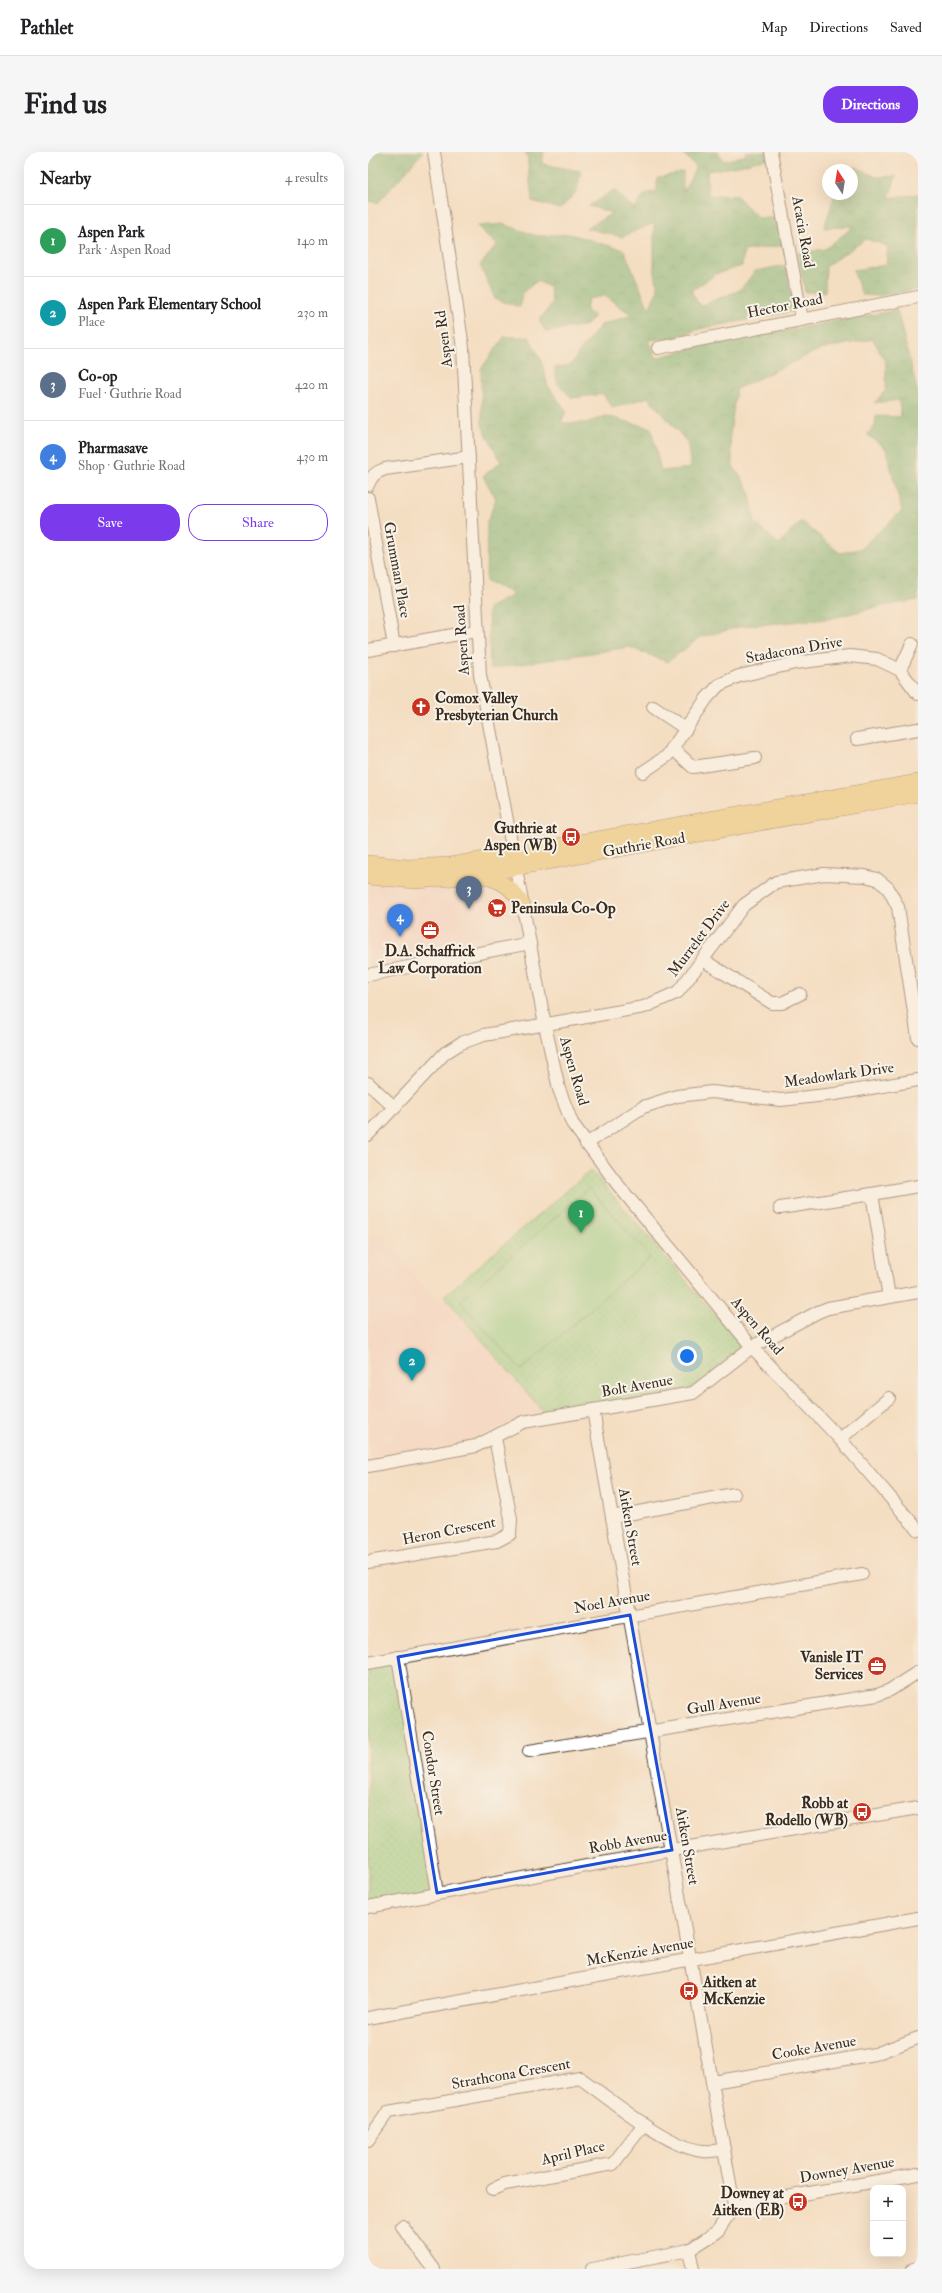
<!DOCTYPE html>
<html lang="en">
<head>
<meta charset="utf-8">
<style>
	:root { --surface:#fff; --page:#f6f6f6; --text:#202124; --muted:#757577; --line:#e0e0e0; --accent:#7c3aed }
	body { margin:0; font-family:"IM FELL Double Pica",serif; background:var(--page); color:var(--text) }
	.controls { position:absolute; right:12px; bottom:12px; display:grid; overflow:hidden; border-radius:8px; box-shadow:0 4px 16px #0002 }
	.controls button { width:36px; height:36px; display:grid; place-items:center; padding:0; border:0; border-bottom:1px solid var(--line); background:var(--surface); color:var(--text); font:20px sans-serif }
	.compass { position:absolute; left:454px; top:12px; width:36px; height:36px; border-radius:50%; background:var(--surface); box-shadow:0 4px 16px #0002; rotate:348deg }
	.you { position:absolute; left:319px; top:1204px; width:14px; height:14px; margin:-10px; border:3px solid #fff; border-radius:50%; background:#1a73e8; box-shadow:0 0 0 6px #1a73e833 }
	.badge { display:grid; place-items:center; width:26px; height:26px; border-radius:50%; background:var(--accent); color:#fff; font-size:13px; font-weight:700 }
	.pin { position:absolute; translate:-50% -33px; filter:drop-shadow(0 1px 2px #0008) }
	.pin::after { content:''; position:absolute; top:21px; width:14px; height:12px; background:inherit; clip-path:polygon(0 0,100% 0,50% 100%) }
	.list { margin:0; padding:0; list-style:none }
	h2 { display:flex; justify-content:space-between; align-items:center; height:52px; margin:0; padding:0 16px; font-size:17px }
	h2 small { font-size:13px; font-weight:400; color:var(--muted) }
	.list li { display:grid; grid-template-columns:26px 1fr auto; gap:12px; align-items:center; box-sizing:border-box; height:72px; padding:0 16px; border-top:1px solid var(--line) }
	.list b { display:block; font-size:15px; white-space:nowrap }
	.list p { margin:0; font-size:13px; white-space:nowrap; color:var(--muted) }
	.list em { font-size:13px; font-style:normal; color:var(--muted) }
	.actions { display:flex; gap:8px; padding:12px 16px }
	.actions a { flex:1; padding:9px 0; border:1px solid var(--accent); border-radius:16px; text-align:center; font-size:14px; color:var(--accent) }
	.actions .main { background:var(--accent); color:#fff }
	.map { position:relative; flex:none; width:550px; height:2117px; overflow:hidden; border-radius:16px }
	header { display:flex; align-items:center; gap:24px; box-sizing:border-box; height:56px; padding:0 20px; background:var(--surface); border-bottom:1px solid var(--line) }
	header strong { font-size:19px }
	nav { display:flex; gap:22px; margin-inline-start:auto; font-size:14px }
	.intro { display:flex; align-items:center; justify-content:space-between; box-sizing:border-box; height:96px; padding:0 24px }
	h1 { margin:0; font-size:28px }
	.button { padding:10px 18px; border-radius:16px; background:var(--accent); color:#fff; font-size:14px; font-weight:700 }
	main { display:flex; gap:24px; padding:0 24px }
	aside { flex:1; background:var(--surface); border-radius:16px; box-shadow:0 4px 16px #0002 }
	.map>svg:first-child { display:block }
</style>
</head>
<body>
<header>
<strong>Pathlet</strong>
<nav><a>Map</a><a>Directions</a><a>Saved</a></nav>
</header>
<div class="intro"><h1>Find us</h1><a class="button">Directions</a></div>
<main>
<aside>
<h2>Nearby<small>4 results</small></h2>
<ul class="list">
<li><span class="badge" style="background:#2e9e5b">1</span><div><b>Aspen Park</b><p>Park · Aspen Road</p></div><em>140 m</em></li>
<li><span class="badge" style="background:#0f9aa8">2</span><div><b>Aspen Park Elementary School</b><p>Place</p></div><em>230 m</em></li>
<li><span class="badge" style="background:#5c6f8a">3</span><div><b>Co-op</b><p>Fuel · Guthrie Road</p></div><em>420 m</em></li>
<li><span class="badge" style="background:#3f7fe0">4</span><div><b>Pharmasave</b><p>Shop · Guthrie Road</p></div><em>430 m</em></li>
</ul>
<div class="actions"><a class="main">Save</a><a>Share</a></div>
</aside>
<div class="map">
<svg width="550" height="2117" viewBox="0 0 550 2117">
	<defs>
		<pattern id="forest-crowns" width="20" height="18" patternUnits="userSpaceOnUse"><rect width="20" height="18" fill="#78b575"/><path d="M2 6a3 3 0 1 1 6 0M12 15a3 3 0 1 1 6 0" fill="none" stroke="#64935f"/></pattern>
		<pattern id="park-dots" width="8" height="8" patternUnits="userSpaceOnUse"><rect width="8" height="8" fill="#96d389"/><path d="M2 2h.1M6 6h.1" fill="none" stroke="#82b576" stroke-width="1.8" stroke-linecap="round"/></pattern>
	</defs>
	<rect width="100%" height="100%" fill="#f7f3e8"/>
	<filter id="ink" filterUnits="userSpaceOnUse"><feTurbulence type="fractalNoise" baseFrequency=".025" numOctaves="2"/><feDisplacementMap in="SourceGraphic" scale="8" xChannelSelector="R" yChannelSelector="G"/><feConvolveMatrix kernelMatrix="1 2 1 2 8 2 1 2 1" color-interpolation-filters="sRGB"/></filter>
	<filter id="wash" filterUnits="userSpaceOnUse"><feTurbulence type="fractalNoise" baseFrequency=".012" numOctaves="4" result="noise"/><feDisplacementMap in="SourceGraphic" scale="16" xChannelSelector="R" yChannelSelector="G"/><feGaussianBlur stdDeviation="0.9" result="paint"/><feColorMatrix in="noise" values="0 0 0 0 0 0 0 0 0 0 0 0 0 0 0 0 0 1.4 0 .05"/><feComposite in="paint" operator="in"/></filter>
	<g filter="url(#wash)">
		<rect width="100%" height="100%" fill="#f4dec2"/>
		<g fill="#f6d2c5">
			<path d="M 0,725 L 97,725 L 142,735 L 162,791 L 0,823 Z"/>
			<path d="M 12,1083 L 58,1137 L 82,1152 L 178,1263 L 131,1274 L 105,1289 L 0,1307 L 0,1087 Z"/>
		</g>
		<g fill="url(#forest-crowns)" stroke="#5a704a" fill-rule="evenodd">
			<path d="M 0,0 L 55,0 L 10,51 L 0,49 Z"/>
			<path d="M 156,0 L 176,0 L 174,12 L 213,19 L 209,39 L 192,57 L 164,49 L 159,3 Z"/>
			<path d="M 313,0 L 349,0 L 356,9 L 379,3 L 377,0 L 399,0 L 401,6 L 371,14 L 339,19 L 340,43 L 369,44 L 390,66 L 411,66 L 416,93 L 376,99 L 374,114 L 348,122 L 323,139 L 332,154 L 372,138 L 387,119 L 418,113 L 426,159 L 331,177 L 306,186 L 281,188 L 288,206 L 333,194 L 529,158 L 550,241 L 550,448 L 509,455 L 461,467 L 375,474 L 333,485 L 299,510 L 261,495 L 122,517 L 120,456 L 147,442 L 118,430 L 119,370 L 128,347 L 115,324 L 133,310 L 114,274 L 113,217 L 136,185 L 161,185 L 173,208 L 180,234 L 198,259 L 193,271 L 218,271 L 238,264 L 283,276 L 293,319 L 323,316 L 319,290 L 280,245 L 245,256 L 235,242 L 204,246 L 190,232 L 186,216 L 203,213 L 211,200 L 233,173 L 264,163 L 237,144 L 220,147 L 218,159 L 227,164 L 219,173 L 178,180 L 171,168 L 184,152 L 182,135 L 169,129 L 154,141 L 152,155 L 127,147 L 112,113 L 129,93 L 109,74 L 135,72 L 169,84 L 202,82 L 256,98 L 281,157 L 290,137 L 286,115 L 286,71 L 254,85 L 218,76 L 245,61 L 221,54 L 246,38 L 267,57 L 277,42 L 289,39 L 289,26 L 315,20 L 315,40 L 328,15 ZM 505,187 L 518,212 L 518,238 L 506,251 L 531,248 L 533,265 L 508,264 L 507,274 L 499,282 L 518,297 L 534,359 L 492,397 L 472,401 L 433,369 L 411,392 L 387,371 L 381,338 L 365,314 L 362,284 L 368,237 L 453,197 Z"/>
			<path d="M 488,15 L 508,25 L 528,24 L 521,46 L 550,42 L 550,137 L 510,144 L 494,143 L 485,118 L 518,113 L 520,94 L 498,87 L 458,114 L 457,140 L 437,140 L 430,101 L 457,97 L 486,74 L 456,76 L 467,42 L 484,42 L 484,18 L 474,18 Z"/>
		</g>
		<g fill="url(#park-dots)" stroke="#687e54">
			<path d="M 223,1018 L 374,1194 L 321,1239 L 178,1263 L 76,1144 Z"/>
			<path d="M 30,1505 L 69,1741 L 0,1755 L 0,1511 Z"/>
		</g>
		<path fill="#96d389" stroke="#687e54" d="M 221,1036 L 282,1105 L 153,1218 L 92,1149 Z"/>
	</g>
	<g filter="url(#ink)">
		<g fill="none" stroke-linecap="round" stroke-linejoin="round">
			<g stroke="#574537" stroke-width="14">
				<g id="minor">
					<path d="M 66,0 L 95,196 L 112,523 L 177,873 L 191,937 L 204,971 L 250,1033 L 384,1195 L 472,1287 L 550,1378"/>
					<path d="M 403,0 L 434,167"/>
					<path d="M 290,196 L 550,145"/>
					<path d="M 0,333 C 3,324 8,320 17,317 L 101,305"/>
					<path d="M 0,346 L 26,494"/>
					<path d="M 0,498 L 108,479"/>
					<path d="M 532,518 L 544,492"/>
					<path d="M 285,555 L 318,577"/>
					<path d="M 489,587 L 550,577"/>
					<path d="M 304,596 L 325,615 L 387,606"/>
					<path d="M 275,620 L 299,604 L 339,546 L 351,533 L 371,524 L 427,511 L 482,504 L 509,507 L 532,518 L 550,542"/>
					<path d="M 335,808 L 404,851 L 414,851 L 432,842"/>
					<path d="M 0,823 L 162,791"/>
					<path d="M 0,931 L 27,956"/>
					<path d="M 0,983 L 77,901 L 93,891 L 116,883 L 276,855 L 310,840 L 376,753 L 408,730 L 456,722 L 497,724 L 509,727 L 520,736 L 530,755 L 550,886"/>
					<path d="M 218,992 L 275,955 L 309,944 L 344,940 L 413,948 L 467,942 L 550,928"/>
					<path d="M 412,1056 L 504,1042"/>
					<path d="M 521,1145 L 504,1042 L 550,1034"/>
					<path d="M 225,1258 L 366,2054 L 349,2080 L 321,2098 L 325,2117"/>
					<path d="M 472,1287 L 521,1246"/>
					<path d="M 0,1314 L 108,1294 L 155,1270 L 325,1241 L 384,1195 L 450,1160 L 460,1156 L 550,1140"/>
					<path d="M 244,1365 L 366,1342"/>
					<path d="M 0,1410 L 129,1389 L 142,1382 L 143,1367 L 127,1286"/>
					<path d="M 30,1505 L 69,1741"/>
					<path d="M 0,1511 L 494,1422"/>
					<path d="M 161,1599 L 509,1543 L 522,1538 L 550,1520"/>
					<path d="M 0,1755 L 304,1698 L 550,1656"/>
					<path d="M 0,1866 L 550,1766"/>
					<path d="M 345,1930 L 507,1902 L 550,1886"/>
					<path d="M 0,1988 L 20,1960 L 212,1926 C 242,1947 300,1996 335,1999 C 341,2000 349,1998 356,1998"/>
					<path d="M 125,2037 L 137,2032 L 245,2012 L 276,1972"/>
					<path d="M 366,2054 L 550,2022"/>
					<path d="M 34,2074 L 66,2117"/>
					<path d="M 224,2117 L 321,2098"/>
					<path d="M 545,2117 L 550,2116"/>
				</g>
			</g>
			<g stroke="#574537" stroke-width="16">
				<g id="major">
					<path d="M 0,711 L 39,715 L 83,713 L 550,630"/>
					<path d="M 113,724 C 134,728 145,736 155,754"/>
					<path d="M 0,725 L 48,729 L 97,725 L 550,642"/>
				</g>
			</g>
			<use href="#minor" stroke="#fff" stroke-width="12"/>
			<use href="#major" stroke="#ecc569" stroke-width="15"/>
		</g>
	</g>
	<path d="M0 0H550V2117H0ZM 262,1463 L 304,1698 L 69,1741 L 30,1505 Z" fill="#f4dec2" fill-opacity=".55" fill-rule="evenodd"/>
	<path fill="none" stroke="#1d4ed8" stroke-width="3" stroke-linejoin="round" d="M 262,1463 L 304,1698 L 69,1741 L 30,1505 Z"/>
	<defs>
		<g id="church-disc" transform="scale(1)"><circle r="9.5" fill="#c8321e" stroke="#f7f3e8"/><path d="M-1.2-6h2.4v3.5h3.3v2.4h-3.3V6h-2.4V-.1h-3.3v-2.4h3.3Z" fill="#fff"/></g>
		<g id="bus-disc" transform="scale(1)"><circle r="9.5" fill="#c8321e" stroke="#f7f3e8"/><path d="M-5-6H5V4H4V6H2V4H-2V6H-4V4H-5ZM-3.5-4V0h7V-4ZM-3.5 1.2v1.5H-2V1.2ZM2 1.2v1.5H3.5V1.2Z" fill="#fff"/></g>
		<g id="supermarket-disc" transform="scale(1)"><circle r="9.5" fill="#c8321e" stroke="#f7f3e8"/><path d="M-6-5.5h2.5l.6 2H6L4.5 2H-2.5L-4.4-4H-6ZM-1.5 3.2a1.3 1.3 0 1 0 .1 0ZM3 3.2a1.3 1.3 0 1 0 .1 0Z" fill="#fff"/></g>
		<g id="office-disc" transform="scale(1)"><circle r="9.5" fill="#c8321e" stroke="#f7f3e8"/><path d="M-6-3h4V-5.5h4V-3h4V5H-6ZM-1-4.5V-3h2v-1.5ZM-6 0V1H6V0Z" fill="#fff"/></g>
	</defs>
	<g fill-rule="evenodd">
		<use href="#church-disc" x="53" y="555"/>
		<use href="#bus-disc" x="203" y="685"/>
		<use href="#supermarket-disc" x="129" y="756"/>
		<use href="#office-disc" x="62" y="778"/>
		<use href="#office-disc" x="509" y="1514"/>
		<use href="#bus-disc" x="494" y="1660"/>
		<use href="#bus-disc" x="321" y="1839"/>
		<use href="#bus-disc" x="430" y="2050"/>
	</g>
	<g text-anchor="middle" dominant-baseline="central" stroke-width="4" stroke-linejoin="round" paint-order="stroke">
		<g font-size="15" fill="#3b2a1e" stroke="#f7f3e8">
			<text transform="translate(435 80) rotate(80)">Acacia Road</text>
			<text transform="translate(417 154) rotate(-11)">Hector Road</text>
			<text transform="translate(76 187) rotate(-97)">Aspen Rd</text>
			<text transform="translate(29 418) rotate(80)">Grumman Place</text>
			<text transform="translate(94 488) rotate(-94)">Aspen Road</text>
			<text transform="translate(426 498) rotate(-10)">Stadacona Drive</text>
			<text transform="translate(276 693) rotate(-10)">Guthrie Road</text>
			<text transform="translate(331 786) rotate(-53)">Murrelet Drive</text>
			<text transform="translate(206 919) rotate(74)">Aspen Road</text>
			<text transform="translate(471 923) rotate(-8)">Meadowlark Drive</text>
			<text transform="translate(389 1174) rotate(49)">Aspen Road</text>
			<text transform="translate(269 1234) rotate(-10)">Bolt Avenue</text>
			<text transform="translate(262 1375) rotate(80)">Aitken Street</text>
			<text transform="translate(81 1379) rotate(-11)">Heron Crescent</text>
			<text transform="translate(244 1450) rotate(-10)">Noel Avenue</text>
			<text transform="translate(356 1552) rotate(-9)">Gull Avenue</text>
			<text transform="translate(65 1621) rotate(81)">Condor Street</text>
			<text transform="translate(260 1690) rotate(-10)">Robb Avenue</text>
			<text transform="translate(319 1694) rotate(80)">Aitken Street</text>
			<text transform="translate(272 1800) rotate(-10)">McKenzie Avenue</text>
			<text transform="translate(446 1896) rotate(-10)">Cooke Avenue</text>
			<text transform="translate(143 1922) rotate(-10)">Strathcona Crescent</text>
			<text transform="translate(205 2001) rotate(-13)">April Place</text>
			<text transform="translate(479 2018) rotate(-10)">Downey Avenue</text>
		</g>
		<g font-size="15" font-weight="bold" fill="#3b2a1e" stroke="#f7f3e8" text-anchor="end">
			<text x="67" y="546" text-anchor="start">Comox Valley<tspan x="67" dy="17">Presbyterian Church</tspan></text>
			<text x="189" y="676">Guthrie at<tspan x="189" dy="17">Aspen (WB)</tspan></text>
			<text x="143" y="756" text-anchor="start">Peninsula Co-Op</text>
			<text x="62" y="799" text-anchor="middle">D.A. Schaffrick<tspan x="62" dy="17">Law Corporation</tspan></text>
			<text x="495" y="1505">Vanisle IT<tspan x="495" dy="17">Services</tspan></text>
			<text x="480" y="1651">Robb at<tspan x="480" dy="17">Rodello (WB)</tspan></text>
			<text x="335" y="1830" text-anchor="start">Aitken at<tspan x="335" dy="17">McKenzie</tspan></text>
			<text x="416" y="2041">Downey at<tspan x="416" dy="17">Aitken (EB)</tspan></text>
		</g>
	</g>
</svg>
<div class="controls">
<button>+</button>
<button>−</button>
</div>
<svg class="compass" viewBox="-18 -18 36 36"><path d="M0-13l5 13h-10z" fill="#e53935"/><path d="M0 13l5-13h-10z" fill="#757577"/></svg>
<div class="you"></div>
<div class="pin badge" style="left:213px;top:1081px;background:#2e9e5b">1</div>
<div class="pin badge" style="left:44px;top:1229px;background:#0f9aa8">2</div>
<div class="pin badge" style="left:101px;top:757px;background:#5c6f8a">3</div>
<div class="pin badge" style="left:32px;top:785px;background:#3f7fe0">4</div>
</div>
</main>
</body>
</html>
